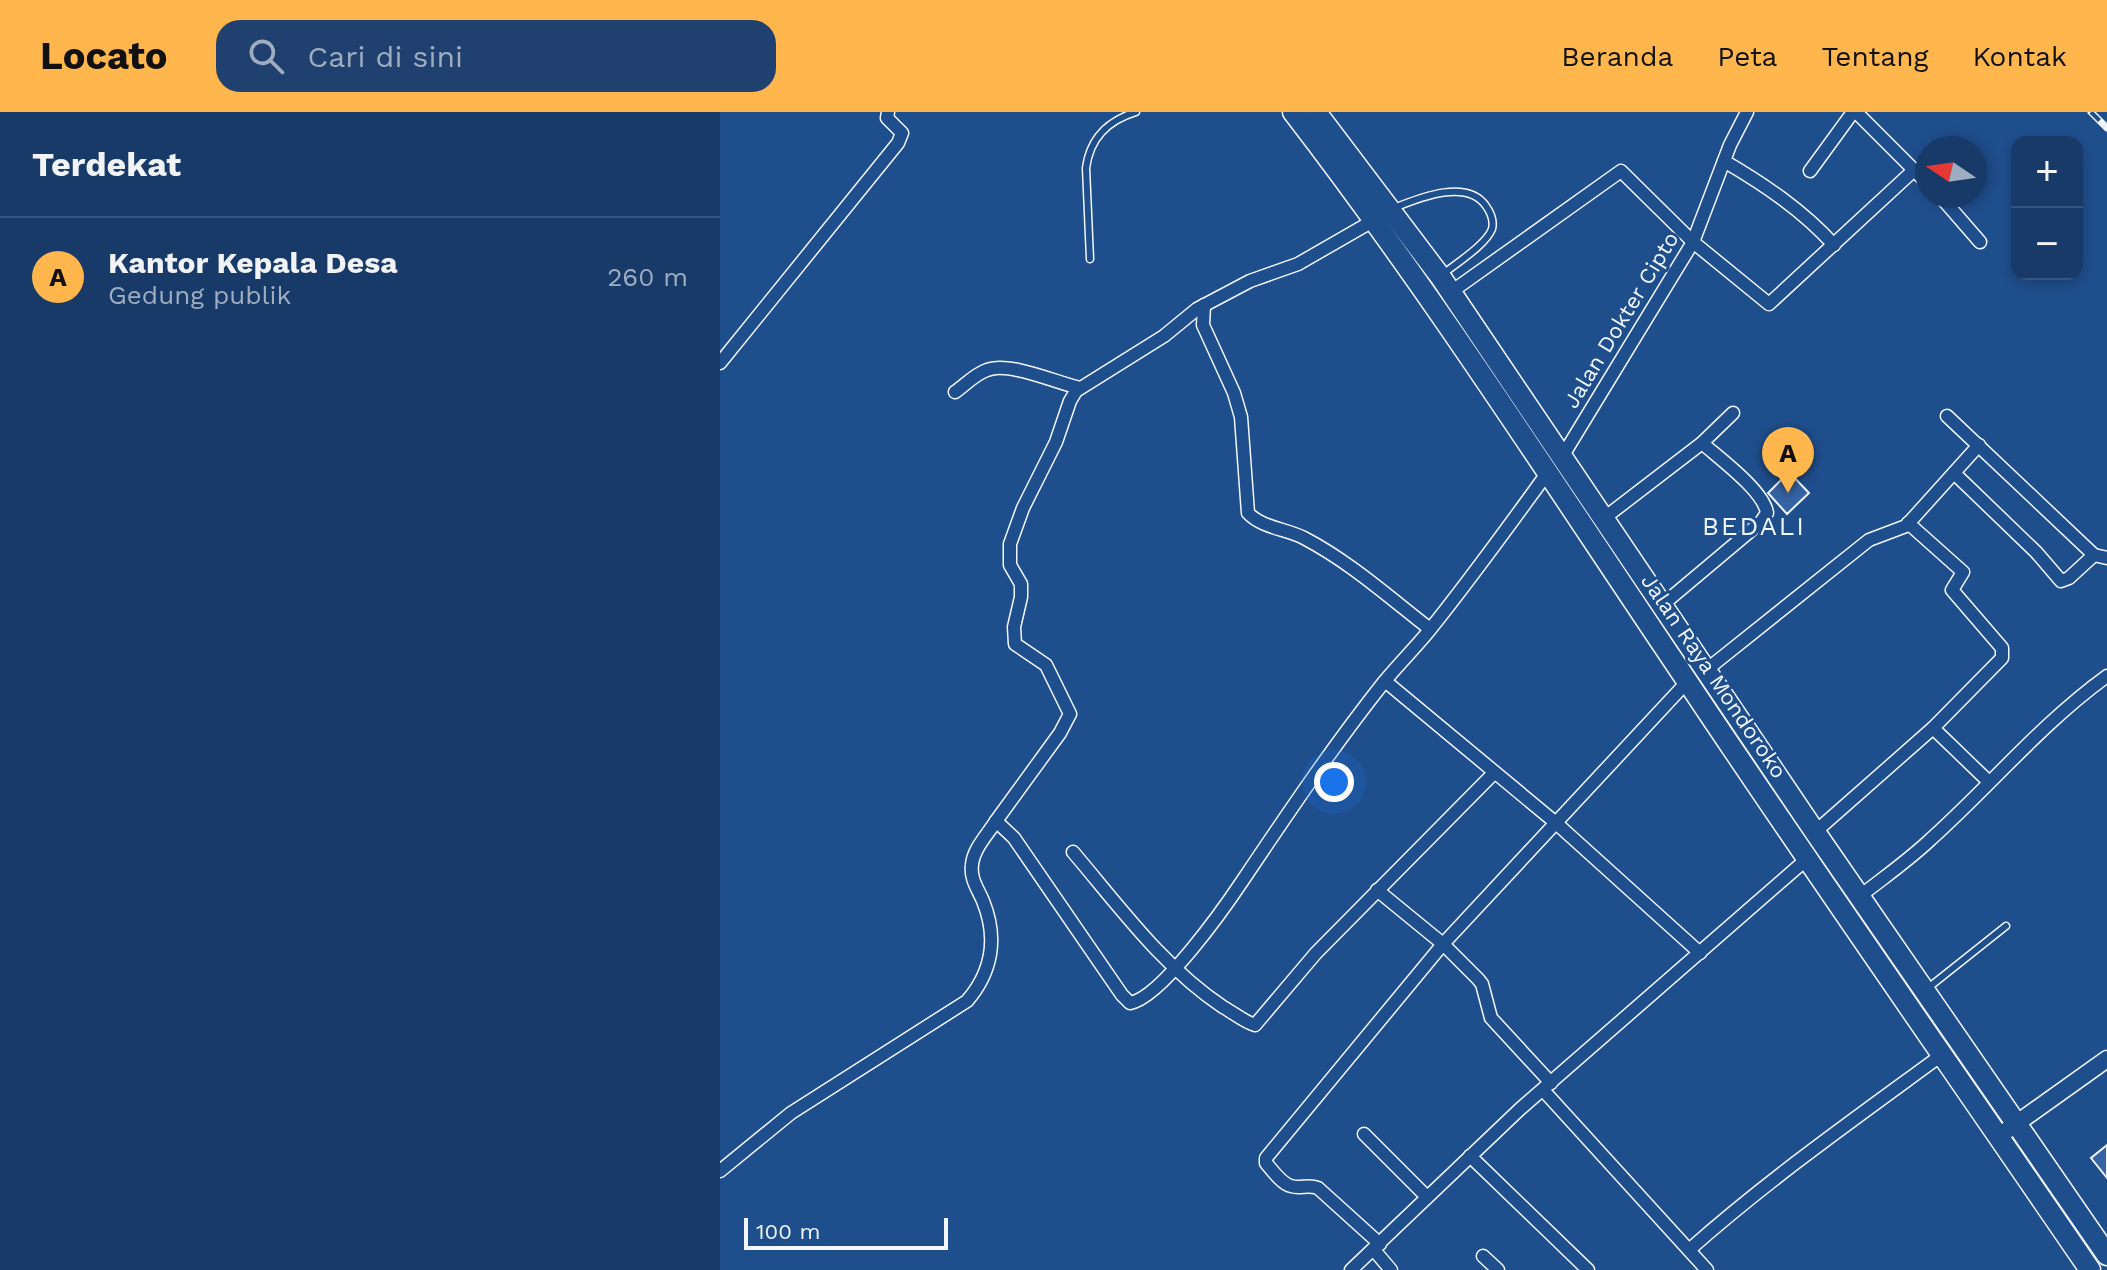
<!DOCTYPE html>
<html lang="id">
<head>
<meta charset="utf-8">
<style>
	:root { --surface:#173a69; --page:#20416f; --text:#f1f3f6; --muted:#9eadc0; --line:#36547d; --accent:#ffb74d }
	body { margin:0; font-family:"Work Sans",sans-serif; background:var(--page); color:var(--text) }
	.controls { position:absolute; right:24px; top:24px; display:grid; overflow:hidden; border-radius:16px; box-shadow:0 4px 12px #0003 }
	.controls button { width:72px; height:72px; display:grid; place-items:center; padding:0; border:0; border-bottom:2px solid var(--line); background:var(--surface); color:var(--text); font:40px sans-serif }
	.compass { position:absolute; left:1195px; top:24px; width:72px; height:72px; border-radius:50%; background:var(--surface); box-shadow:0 4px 12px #0003; rotate:283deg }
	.scale { position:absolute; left:24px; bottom:20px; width:204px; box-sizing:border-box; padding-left:8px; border:4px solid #f2f6ff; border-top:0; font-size:22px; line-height:28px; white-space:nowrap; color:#f2f6ff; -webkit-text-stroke:6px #1f4e8c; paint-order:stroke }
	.you { position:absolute; left:614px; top:670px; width:28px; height:28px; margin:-20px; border:6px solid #fff; border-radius:50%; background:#1a73e8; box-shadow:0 0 0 12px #1a73e833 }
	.badge { display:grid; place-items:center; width:52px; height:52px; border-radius:50%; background:var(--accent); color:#111; font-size:26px; font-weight:700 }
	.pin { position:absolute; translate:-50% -66px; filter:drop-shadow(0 2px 4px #0008) }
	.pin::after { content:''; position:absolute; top:42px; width:28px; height:24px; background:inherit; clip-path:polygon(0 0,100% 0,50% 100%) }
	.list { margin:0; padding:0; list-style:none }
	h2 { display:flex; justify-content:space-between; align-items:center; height:104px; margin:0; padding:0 32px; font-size:34px }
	h2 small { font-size:26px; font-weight:400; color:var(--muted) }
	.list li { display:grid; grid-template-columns:52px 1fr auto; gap:24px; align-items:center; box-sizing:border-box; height:120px; padding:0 32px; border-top:2px solid var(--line) }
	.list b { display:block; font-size:30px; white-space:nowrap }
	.list p { margin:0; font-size:26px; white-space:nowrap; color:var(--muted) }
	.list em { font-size:26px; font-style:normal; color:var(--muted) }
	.icon { flex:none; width:44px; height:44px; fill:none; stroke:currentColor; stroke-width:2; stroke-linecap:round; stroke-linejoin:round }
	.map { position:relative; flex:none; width:1387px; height:1158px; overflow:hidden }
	header { display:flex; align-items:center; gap:48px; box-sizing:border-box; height:112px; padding:0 40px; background:var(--accent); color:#111 }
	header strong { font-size:38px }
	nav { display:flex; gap:44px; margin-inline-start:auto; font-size:28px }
	.search { width:560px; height:72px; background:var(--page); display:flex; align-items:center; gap:20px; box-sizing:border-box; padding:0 28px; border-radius:24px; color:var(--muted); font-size:30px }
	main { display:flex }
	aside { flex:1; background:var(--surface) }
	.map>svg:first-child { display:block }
</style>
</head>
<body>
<header>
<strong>Locato</strong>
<div class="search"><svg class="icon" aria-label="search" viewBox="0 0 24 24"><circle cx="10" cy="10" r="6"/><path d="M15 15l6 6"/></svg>Cari di sini</div>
<nav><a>Beranda</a><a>Peta</a><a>Tentang</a><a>Kontak</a></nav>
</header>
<main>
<aside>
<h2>Terdekat<small></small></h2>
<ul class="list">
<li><span class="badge">A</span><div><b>Kantor Kepala Desa</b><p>Gedung publik</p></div><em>260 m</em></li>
</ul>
</aside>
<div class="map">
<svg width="1387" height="1158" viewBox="0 0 1387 1158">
	<rect width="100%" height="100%" fill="#1f4e8c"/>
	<g fill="#3563a3" stroke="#f2f6ff" stroke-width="2">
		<path d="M 1069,360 L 1089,381 L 1067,402 L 1048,381 Z"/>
		<path d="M 1387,1033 L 1387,1066 L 1371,1046 Z"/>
	</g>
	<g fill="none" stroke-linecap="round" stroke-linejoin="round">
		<g stroke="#f2f6ff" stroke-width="9">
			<g id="service">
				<path d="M 674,96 C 699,86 747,66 766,94 C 771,101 774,109 772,117 C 766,133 735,152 722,163"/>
				<path d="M 370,147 L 366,56 C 370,26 387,9 416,0"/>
				<path d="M 1208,876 L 1286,814"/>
			</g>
		</g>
		<g stroke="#f2f6ff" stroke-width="15">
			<g id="minor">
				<path d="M 1136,0 L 1207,71"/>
				<path d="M 1004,49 C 1045,73 1082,98 1114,133"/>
				<path d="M 1090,59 L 1133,0"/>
				<path d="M 1220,84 L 1260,130"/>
				<path d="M 731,180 L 901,59 L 973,130 L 1049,192 L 1193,59"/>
				<path d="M 484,193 L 483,213 L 514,281 L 521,305 L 528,401 C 542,416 567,417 584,426 C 630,450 670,486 710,517"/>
				<path d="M 0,251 L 178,31 L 182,21 L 167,6 L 168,0"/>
				<path d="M 235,280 C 245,273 255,262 267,258 C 289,249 337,271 360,276"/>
				<path d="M 1227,304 L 1374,443"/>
				<path d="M 842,345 L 973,130 L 1010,33 L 1027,0"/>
				<path d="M 1234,361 L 1316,440 L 1341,469 L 1349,466 L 1374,443 L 1387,446"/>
				<path d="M 883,407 L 982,331 L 1013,301"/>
				<path d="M 941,494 L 1041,410 L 1047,401 C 1044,379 999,346 982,331"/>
				<path d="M 985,559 L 1149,428 L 1186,414 L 1259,333"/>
				<path d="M 665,569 L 836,711 L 980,841"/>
				<path d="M 1213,616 L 1269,670"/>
				<path d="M 276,709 L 340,621 L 350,602 L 326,553 L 295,532 L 294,515 L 301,485 L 301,472 L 290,453 L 290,432 L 303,396 L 336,330 L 350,289 L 356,279 L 444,224 L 477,197 L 530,169 L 578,152 L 658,106"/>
				<path d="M 1095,720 L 1213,616 L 1282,546 L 1282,536 L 1232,478 L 1243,460 L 1188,411"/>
				<path d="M 353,740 C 399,794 443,855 503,895 C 514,901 524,910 535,913 L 596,841 L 774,661"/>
				<path d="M 657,778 L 723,832 L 758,867 L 762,872 L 771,906 L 831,971"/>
				<path d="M 1139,785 C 1163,766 1189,748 1211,727 C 1271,673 1322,611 1387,564"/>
				<path d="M 823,978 L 987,1158"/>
				<path d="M 644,1022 L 707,1085"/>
				<path d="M 750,1044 L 868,1158"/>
				<path d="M 0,1059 L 71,1001 L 247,889 C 272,860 278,826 263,789 C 258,777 250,767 252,753 C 253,737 268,722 276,709 L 294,726 L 402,883 L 410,891 C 441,886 505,795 523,768 C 568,701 614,633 664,570 C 678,553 694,537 708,520 C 750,468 789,414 828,360"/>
				<path d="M 660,1132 L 598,1076 C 588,1072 580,1077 571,1074 C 562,1072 552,1058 546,1051 L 546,1046 L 723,832 L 967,570"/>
				<path d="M 654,1138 L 671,1158"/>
				<path d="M 969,1138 C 1049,1067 1137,1005 1223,942"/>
				<path d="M 763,1144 L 778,1158"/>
				<path d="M 631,1158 L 800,997 L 1088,746"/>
			</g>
		</g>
		<g stroke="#f2f6ff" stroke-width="19">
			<path id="tertiary" d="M 1286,1019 L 1387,947"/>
		</g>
		<g stroke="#f2f6ff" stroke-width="23">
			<g id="trunk">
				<path d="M 573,0 C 714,183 838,378 967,569 C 1099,767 1236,962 1370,1158"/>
				<path d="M 596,0 L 720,164 L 1095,720 L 1387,1143"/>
			</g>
		</g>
		<use href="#service" stroke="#1f4e8c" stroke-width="6"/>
		<use href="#minor" stroke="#1f4e8c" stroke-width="12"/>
		<use href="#tertiary" stroke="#1f4e8c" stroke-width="16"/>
		<use href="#trunk" stroke="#1f4e8c" stroke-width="20"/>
		<g stroke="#f2f6ff" stroke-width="7">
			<path id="rail" d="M 1371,0 L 1387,16"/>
		</g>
		<use href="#rail" stroke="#1f4e8c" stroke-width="4" stroke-dasharray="12" stroke-linecap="butt"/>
	</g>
	<g text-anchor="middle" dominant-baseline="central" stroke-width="6" stroke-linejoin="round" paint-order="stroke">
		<g font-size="22" fill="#f2f6ff" stroke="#1f4e8c">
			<text transform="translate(901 208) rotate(-59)">Jalan Dokter Cipto</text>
			<text transform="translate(994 564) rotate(56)">Jalan Raya Mondoroko</text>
		</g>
		<g font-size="26" letter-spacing="2" fill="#f2f6ff" stroke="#1f4e8c">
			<text x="1034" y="414">BEDALI</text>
		</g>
	</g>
</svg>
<div class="controls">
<button>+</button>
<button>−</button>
</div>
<svg class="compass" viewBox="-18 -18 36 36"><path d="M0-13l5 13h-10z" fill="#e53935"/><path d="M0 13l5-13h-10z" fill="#9eadc0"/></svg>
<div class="scale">100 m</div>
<div class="you"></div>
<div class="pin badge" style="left:1068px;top:381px">A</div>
</div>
</main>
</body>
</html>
